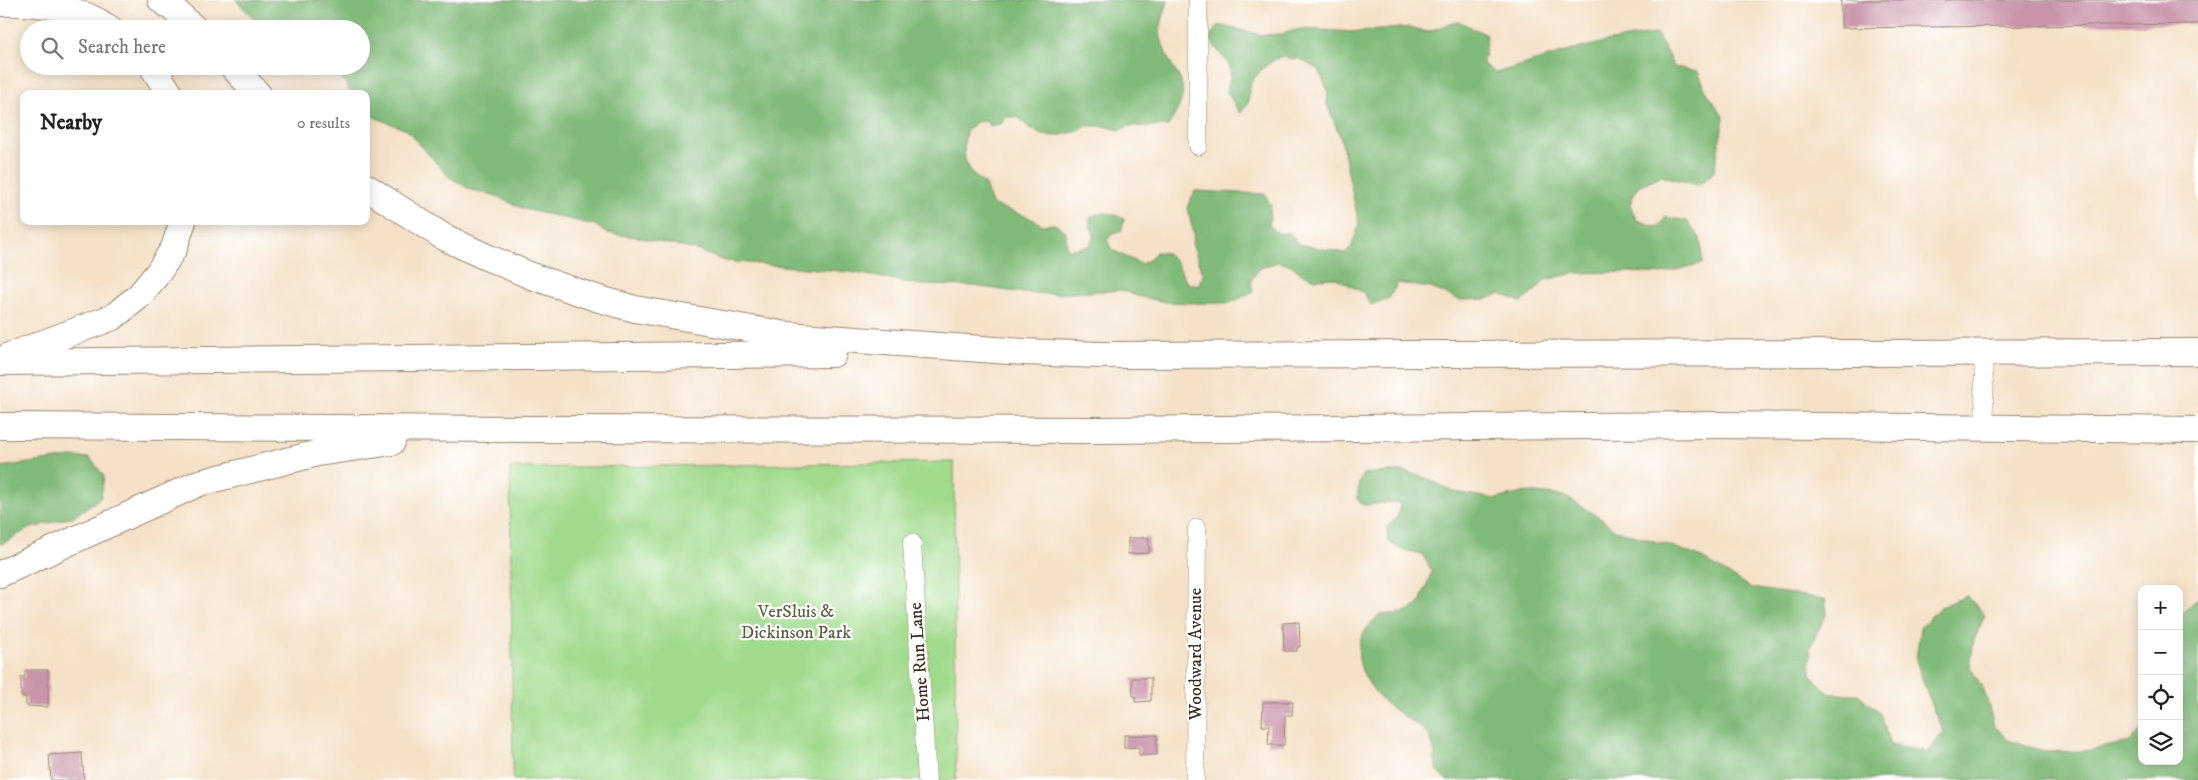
<!DOCTYPE html>
<html lang="en">
<head>
<meta charset="utf-8">
<style>
	:root { --surface:#fff; --page:#f2f2f2; --text:#222; --muted:#767676; --line:#e0e0e0 }
	body { margin:0; font-family:"IM FELL DW Pica",serif; background:var(--page); color:var(--text) }
	.controls { position:absolute; right:15px; bottom:15px; display:grid; overflow:hidden; border-radius:10px; box-shadow:0 2px 12px #0003 }
	.controls button { width:45px; height:45px; display:grid; place-items:center; padding:0; border:0; border-bottom:1px solid var(--line); background:var(--surface); color:var(--text); font:25px sans-serif }
	.list { margin:0; padding:0; list-style:none }
	h2 { display:flex; justify-content:space-between; align-items:center; height:65px; margin:0; padding:0 20px; font-size:21px }
	h2 small { font-size:16px; font-weight:400; color:var(--muted) }
	.icon { flex:none; width:28px; height:28px; fill:none; stroke:currentColor; stroke-width:2; stroke-linecap:round; stroke-linejoin:round }
	.map { position:relative; flex:none; width:2198px; height:780px; overflow:hidden }
	.search { position:absolute; background:var(--surface); box-shadow:0 2px 12px #0003; left:20px; top:20px; width:350px; height:55px; display:flex; align-items:center; gap:12px; box-sizing:border-box; padding:0 18px; border-radius:28px; color:var(--muted); font-size:19px }
	.panel { position:absolute; background:var(--surface); box-shadow:0 2px 12px #0003; left:20px; top:90px; width:350px; height:135px; border-radius:10px }
	.map>svg:first-child { display:block }
</style>
</head>
<body>
<div class="map">
<svg width="2198" height="780" viewBox="0 0 2198 780">
	<rect width="100%" height="100%" fill="#fff"/>
	<filter id="ink" filterUnits="userSpaceOnUse"><feTurbulence type="fractalNoise" baseFrequency=".02" numOctaves="2"/><feDisplacementMap in="SourceGraphic" scale="10" xChannelSelector="R" yChannelSelector="G"/><feConvolveMatrix kernelMatrix="1 2 1 2 8 2 1 2 1" color-interpolation-filters="sRGB"/></filter>
	<filter id="wash" filterUnits="userSpaceOnUse"><feTurbulence type="fractalNoise" baseFrequency=".0096" numOctaves="4" result="noise"/><feDisplacementMap in="SourceGraphic" scale="20" xChannelSelector="R" yChannelSelector="G"/><feGaussianBlur stdDeviation="1.12" result="paint"/><feColorMatrix in="noise" values="0 0 0 0 0 0 0 0 0 0 0 0 0 0 0 0 0 1.4 0 .05"/><feComposite in="paint" operator="in"/></filter>
	<g filter="url(#wash)">
		<rect width="100%" height="100%" fill="#f4e1c7"/>
		<path fill="#a0da8c" stroke="#6e8255" d="M 954,462 L 956,780 L 513,780 L 510,468 Z"/>
		<g fill="#80ba78" stroke="#5e724b">
			<path d="M 236,0 L 1168,0 C 1166,10 1158,28 1161,38 C 1171,81 1200,77 1168,126 L 1129,126 L 1119,130 L 1104,126 L 1087,126 L 1074,132 L 1056,136 L 1044,135 L 1028,127 L 1018,117 L 1007,117 L 1001,124 L 990,126 L 986,121 L 975,122 L 966,132 L 964,145 L 965,160 L 973,175 L 984,183 L 992,204 C 1008,212 1028,214 1042,225 L 1054,224 L 1066,231 L 1067,250 L 1090,246 L 1094,234 L 1090,226 L 1090,217 C 1103,211 1112,212 1124,219 L 1121,232 L 1114,232 L 1107,240 L 1112,250 L 1141,264 L 1147,261 L 1156,252 L 1167,253 L 1177,263 L 1187,283 L 1199,285 L 1203,274 L 1192,243 L 1194,234 L 1187,207 L 1195,191 L 1265,194 L 1271,205 L 1269,225 L 1278,233 L 1290,233 L 1298,244 L 1345,253 L 1352,246 L 1359,224 L 1341,139 L 1327,104 L 1328,91 L 1319,70 L 1300,59 L 1279,57 L 1265,66 L 1251,82 L 1248,103 L 1240,114 L 1226,90 C 1240,57 1217,61 1210,36 L 1219,25 L 1262,35 L 1282,34 L 1300,29 L 1358,32 L 1410,27 L 1427,32 L 1458,21 L 1487,35 L 1483,64 L 1496,73 C 1549,57 1601,39 1657,34 L 1674,67 L 1698,71 L 1706,91 L 1724,118 L 1714,172 L 1699,185 L 1661,176 L 1638,186 L 1630,204 L 1636,220 L 1658,227 L 1666,217 L 1687,221 L 1700,238 L 1703,263 L 1661,274 L 1633,272 L 1575,273 L 1545,280 L 1535,291 L 1521,302 L 1500,294 L 1487,299 L 1460,300 L 1431,288 L 1398,283 L 1389,298 L 1371,305 L 1364,293 L 1336,278 L 1316,279 L 1302,274 L 1291,265 L 1277,262 L 1258,269 L 1251,281 L 1253,292 L 1230,303 L 1193,303 L 1166,302 L 1137,296 L 1121,290 L 1055,294 L 1023,293 L 975,286 L 922,285 L 851,272 L 725,261 L 696,250 L 637,237 L 606,233 L 595,225 L 524,209 L 494,195 L 471,190 L 449,177 L 407,130 L 369,115 L 366,112 L 366,94 L 352,94 L 334,66 L 361,66 L 361,29 L 264,29 Z"/>
			<path d="M 71,457 L 90,458 L 104,476 L 101,497 L 75,516 L 28,529 L 0,545 L 0,467 Z"/>
			<path d="M 1404,471 L 1431,480 L 1454,492 L 1496,499 L 1527,492 L 1564,496 L 1599,517 L 1615,530 L 1672,546 L 1702,558 L 1751,588 L 1825,599 L 1827,613 L 1810,647 L 1811,676 L 1830,694 L 1858,694 L 1880,713 L 1890,745 L 1927,752 L 1944,732 L 1931,705 L 1916,660 L 1920,628 L 1940,607 L 1967,596 L 1985,615 L 1974,640 L 1970,667 L 1984,690 L 1994,725 L 2008,740 L 2047,752 L 2085,751 L 2130,742 L 2142,729 L 2142,761 L 2179,761 L 2179,616 L 2198,598 L 2198,780 L 1447,780 L 1436,770 C 1435,760 1435,745 1429,736 C 1423,727 1402,716 1392,708 C 1375,696 1355,669 1359,647 C 1361,633 1370,624 1379,615 L 1403,613 L 1419,605 L 1432,571 L 1422,554 L 1400,549 L 1388,541 L 1387,527 L 1398,516 L 1400,503 C 1387,501 1376,505 1362,505 L 1357,498 L 1359,483 L 1363,474 Z"/>
		</g>
		<g id="blocks">
			<g fill="#c994ab">
				<path d="M 1841,0 L 2198,0 L 2198,24 L 1841,28 Z"/>
				<path d="M 1128,538 L 1149,538 L 1149,553 L 1128,554 Z"/>
				<path d="M 1299,622 L 1300,647 L 1297,647 L 1297,651 L 1284,651 L 1283,623 Z"/>
				<path d="M 25,670 L 48,670 L 48,707 L 26,706 L 26,697 L 21,697 L 21,677 L 25,677 Z"/>
				<path d="M 1132,678 L 1151,678 L 1151,701 L 1135,702 L 1135,696 L 1133,696 Z"/>
				<path d="M 1263,702 L 1293,702 L 1292,715 L 1285,715 L 1284,745 L 1268,745 L 1269,726 L 1262,726 Z"/>
				<path d="M 1124,735 L 1157,735 L 1157,755 L 1139,755 L 1139,747 L 1124,748 Z"/>
				<path d="M 82,753 L 84,780 L 51,780 L 49,755 Z"/>
			</g>
		</g>
	</g>
	<g filter="url(#ink)">
		<use href="#blocks" fill-opacity="0" stroke="#988672" stroke-width="1"/>
		<g fill="none" stroke-linecap="round" stroke-linejoin="round">
			<g stroke="#988672" stroke-width="19">
				<g id="minor">
					<path d="M 1198,146 L 1198,0"/>
					<path d="M 1983,353 L 1985,428"/>
					<path d="M 912,543 L 927,780"/>
					<path d="M 1195,780 L 1197,528"/>
				</g>
			</g>
			<g stroke="#988672" stroke-width="28">
				<g id="highway">
					<path d="M 161,0 L 170,6 L 195,29"/>
					<path d="M 0,3 C 38,2 78,6 110,29"/>
					<path d="M 152,66 L 170,94"/>
					<path d="M 232,66 L 258,94"/>
					<path d="M 366,187 L 442,236 L 484,256 L 534,277 L 596,298 L 635,309 L 787,335 L 1024,352 L 1100,355 L 2198,352"/>
					<path d="M 9,356 L 113,317 L 139,296 L 158,273 L 174,248 L 183,221"/>
					<path d="M 0,362 L 833,354"/>
					<path d="M 0,426 L 529,429 L 1097,430 L 1717,425 L 2198,430"/>
					<path d="M 0,574 L 199,483 L 318,453 L 392,442"/>
				</g>
			</g>
			<use href="#minor" stroke="#fff" stroke-width="18"/>
			<use href="#highway" stroke="#fff" stroke-width="26"/>
		</g>
	</g>
	<g text-anchor="middle" dominant-baseline="central" stroke-width="4.5" stroke-linejoin="round" paint-order="stroke">
		<g font-size="18" fill="#595f3f" stroke="#fff">
			<text x="796" y="612">VerSluis &amp;<tspan x="796" dy="21">Dickinson Park</tspan></text>
		</g>
		<g font-size="18" fill="#3b2a1e" stroke="#fff">
			<text transform="translate(1196 654) rotate(-90)">Woodward Avenue</text>
			<text transform="translate(920 662) rotate(-94)">Home Run Lane</text>
		</g>
	</g>
</svg>
<div class="controls">
<button>+</button>
<button>−</button>
<button><svg class="icon" aria-label="locate" viewBox="0 0 24 24"><circle cx="12" cy="12" r="6"/><path d="M12 2v4M12 18v4M2 12h4M18 12h4"/></svg></button>
<button><svg class="icon" aria-label="layers" viewBox="0 0 24 24"><path d="M12 4l9 5-9 5-9-5zM3 14l9 5 9-5"/></svg></button>
</div>
<div class="search"><svg class="icon" aria-label="search" viewBox="0 0 24 24"><circle cx="10" cy="10" r="6"/><path d="M15 15l6 6"/></svg>Search here</div>
<section class="panel">
<h2>Nearby<small>0 results</small></h2>
<ul class="list">
</ul>
</section>
</div>
</body>
</html>
